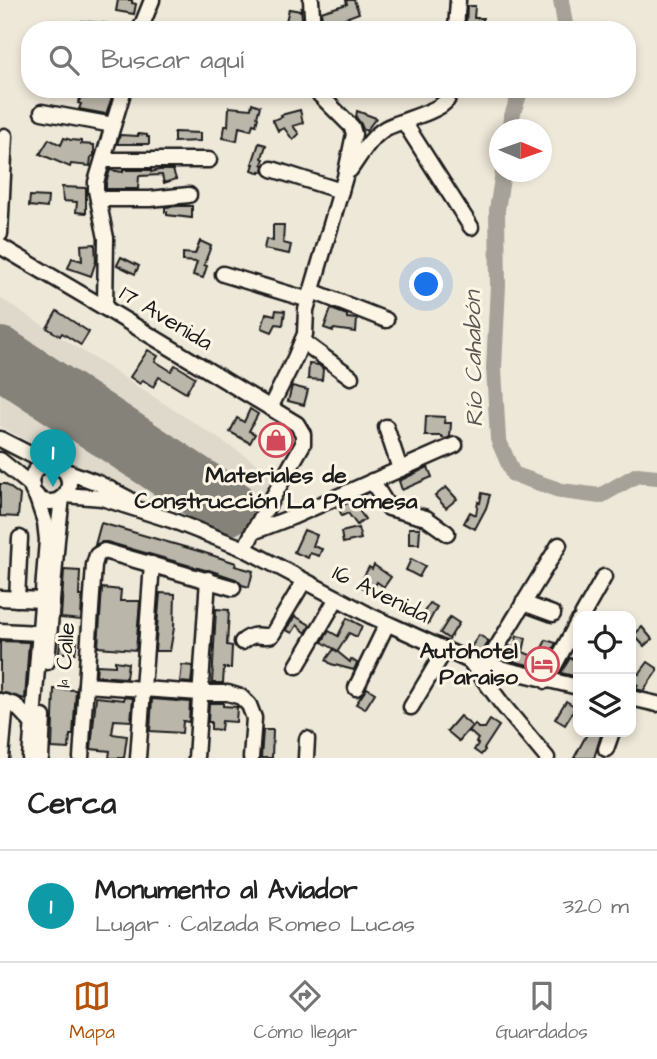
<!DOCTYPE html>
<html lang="es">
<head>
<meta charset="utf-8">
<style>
	:root { --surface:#fff; --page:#f2f2f2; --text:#222; --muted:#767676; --line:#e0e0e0; --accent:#b45309 }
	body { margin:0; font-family:"Architects Daughter",sans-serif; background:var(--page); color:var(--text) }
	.controls { position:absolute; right:21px; bottom:21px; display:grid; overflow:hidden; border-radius:14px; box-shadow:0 4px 10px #0003 }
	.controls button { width:63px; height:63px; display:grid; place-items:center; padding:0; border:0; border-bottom:2px solid var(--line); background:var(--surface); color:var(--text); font:35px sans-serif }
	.compass { position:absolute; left:489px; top:119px; width:63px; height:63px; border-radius:50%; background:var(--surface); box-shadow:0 4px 10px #0003; rotate:92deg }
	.you { position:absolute; left:427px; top:285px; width:24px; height:24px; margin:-18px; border:5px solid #fff; border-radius:50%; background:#1a73e8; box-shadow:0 0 0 10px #1a73e833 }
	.badge { display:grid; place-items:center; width:46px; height:46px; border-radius:50%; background:var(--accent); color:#fff; font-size:23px; font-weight:700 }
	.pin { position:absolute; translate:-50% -58px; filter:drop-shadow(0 2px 4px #0008) }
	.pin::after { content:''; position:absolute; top:37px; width:24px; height:21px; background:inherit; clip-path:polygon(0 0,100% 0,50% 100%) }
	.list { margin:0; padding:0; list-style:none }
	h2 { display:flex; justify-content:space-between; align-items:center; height:91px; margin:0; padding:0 28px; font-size:30px }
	h2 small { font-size:23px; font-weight:400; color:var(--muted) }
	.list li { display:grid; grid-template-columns:46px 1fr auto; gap:21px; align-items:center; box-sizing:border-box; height:112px; padding:0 28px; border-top:2px solid var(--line) }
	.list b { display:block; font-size:26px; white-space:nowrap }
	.list p { margin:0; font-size:23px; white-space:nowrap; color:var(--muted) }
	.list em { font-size:23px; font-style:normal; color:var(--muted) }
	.icon { flex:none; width:38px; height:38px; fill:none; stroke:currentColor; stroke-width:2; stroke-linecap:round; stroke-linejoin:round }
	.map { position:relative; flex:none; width:657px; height:758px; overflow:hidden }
	.search { position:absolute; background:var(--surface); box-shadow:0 4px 10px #0003; left:21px; right:21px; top:21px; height:77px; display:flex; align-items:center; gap:18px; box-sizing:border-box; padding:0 24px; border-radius:28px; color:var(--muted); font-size:26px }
	.sheet { height:203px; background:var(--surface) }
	nav { display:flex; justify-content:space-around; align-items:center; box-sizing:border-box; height:98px; border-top:2px solid var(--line); background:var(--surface); font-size:19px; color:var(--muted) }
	nav a { display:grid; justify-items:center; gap:4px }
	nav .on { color:var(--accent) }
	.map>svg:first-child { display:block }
</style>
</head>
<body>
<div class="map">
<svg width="657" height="758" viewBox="0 0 657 758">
	<rect width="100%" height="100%" fill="#eee8d9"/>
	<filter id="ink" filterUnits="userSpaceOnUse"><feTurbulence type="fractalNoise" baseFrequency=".0143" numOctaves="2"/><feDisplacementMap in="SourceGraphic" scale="14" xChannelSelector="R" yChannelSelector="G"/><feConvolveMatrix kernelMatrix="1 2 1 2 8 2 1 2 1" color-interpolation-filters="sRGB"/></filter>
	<g filter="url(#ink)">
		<path fill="#ded9cb" d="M 0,298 L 241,453 L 276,477 L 242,541 L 61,459 L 0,426 Z"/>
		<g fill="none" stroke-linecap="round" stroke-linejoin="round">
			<g stroke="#a7a299" stroke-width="16">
				<path d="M 561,0 L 566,30"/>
				<path d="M 509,130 L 511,119 L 521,89"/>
				<path d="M 503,172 L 497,210 L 498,285 L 494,368 L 498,439 L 513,474 L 562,491 L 600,496 L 637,475 L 657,477"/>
			</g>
			<path stroke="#85827a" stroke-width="60" d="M 0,357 L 226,506"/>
		</g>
		<g fill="#bab6aa" stroke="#1c1c1c" stroke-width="2">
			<path d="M 118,0 L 132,0 L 132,3 L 136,4 L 134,14 L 116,11 Z"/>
			<path d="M 346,0 L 354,0 L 359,13 L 340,20 L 343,30 L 334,30 L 331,20 L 323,23 L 321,12 L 347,4 Z"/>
			<path d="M 467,6 L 475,6 L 474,18 L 483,18 L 483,28 L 466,26 Z"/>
			<path d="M 301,7 L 303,30 L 284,29 L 289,9 L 301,11 Z"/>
			<path d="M 82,21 L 117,25 L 117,30 L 81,30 Z"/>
			<path d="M 83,93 L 92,97 L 92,95 L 98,96 L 99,94 L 112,97 L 106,114 L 79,109 L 81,104 L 78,103 Z"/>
			<path d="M 252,103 L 260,106 L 257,117 L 258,118 L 256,125 L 253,124 L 251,130 L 239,127 L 237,141 L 223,138 L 225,126 L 228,126 L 229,107 L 251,109 Z"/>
			<path d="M 300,110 L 303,123 L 293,126 L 299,134 L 293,140 L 284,128 L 278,131 L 273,120 L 282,117 L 281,115 Z"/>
			<path d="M 357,111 L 376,118 L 366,131 L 363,129 L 361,124 L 356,117 Z"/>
			<path d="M 174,132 L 200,133 L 200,141 L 174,142 Z"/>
			<path d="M 138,134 L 147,135 L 147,137 L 149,137 L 149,144 L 117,144 L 120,135 L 138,136 Z"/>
			<path d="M 64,138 L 71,140 L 81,141 L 81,144 L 94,145 L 94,156 L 91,157 L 90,166 L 71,164 L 70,167 L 40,154 L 49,139 L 61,145 Z"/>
			<path d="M 259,143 L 266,145 L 262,158 L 264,159 L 262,164 L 264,165 L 263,172 L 260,171 L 260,173 L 252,170 L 254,164 L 252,164 Z"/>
			<path d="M 110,170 L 123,172 L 123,170 L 151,170 L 151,172 L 159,170 L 173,170 L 176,179 L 164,183 L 162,175 L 139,176 L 138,189 L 106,189 L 106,183 Z"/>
			<path d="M 62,187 L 86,188 L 86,213 L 76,212 L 77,202 L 63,201 Z"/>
			<path d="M 30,196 L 48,197 L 47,208 L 29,206 Z"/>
			<path d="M 178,206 L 192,206 L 192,218 L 167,215 L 167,212 L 165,212 L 165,207 Z"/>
			<path d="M 273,225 L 284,225 L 283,243 L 291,245 L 289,254 L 264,249 L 266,239 L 273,241 Z"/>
			<path d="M 200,241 L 211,246 L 204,265 L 207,266 L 203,278 L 193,275 L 197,262 L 183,261 L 183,253 L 195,254 Z"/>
			<path d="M 95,244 L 96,261 L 91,276 L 68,268 L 72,258 L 82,261 L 81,245 Z"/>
			<path d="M 121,257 L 139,266 L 135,274 L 117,265 Z"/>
			<path d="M 331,309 L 347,315 L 347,318 L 357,319 L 356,332 L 334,329 L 333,331 L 324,328 Z"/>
			<path d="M 276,310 L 285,311 L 283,325 L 276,324 L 272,332 L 262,328 L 266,313 L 275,315 Z"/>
			<path d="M 57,311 L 89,332 L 81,345 L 62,333 L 60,336 L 47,328 Z"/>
			<path d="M 148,350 L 158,356 L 155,361 L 171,371 L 175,365 L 195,377 L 186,393 L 159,377 L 153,387 L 143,380 L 140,384 L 130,377 Z"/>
			<path d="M 309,364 L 319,365 L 323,369 L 322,380 L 308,379 Z"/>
			<path d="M 292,386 L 308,390 L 304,405 L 288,401 Z"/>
			<path d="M 250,409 L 258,414 L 249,431 L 255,434 L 250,443 L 230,432 L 237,418 L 244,422 Z"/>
			<path d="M 426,416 L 445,417 L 444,423 L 451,423 L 450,437 L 446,439 L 442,438 L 442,436 L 425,436 Z"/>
			<path d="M 428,467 L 432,477 L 402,490 L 399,481 Z"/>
			<path d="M 0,484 L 5,484 L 20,495 L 18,517 L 0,516 Z"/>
			<path d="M 446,487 L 457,499 L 446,508 L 435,496 Z"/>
			<path d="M 482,493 L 490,495 L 486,508 L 475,529 L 464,523 L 470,512 L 476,515 L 478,502 L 480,503 Z"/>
			<path d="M 360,498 L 364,506 L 358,509 L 365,519 L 357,525 L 348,513 L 342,516 L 338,507 Z"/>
			<path d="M 101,523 L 202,552 L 236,563 L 235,566 L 253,571 L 249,587 L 242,585 L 236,579 L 209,570 L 205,570 L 107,542 L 102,542 L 95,545 Z"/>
			<path d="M 358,528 L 361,539 L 343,543 L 341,532 Z"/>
			<path d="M 409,528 L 420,528 L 419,544 L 409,544 Z"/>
			<path d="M 304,530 L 317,535 L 313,546 L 322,549 L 319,556 L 310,553 L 308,558 L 294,552 Z"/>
			<path d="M 411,559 L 425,566 L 419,577 L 406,570 Z"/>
			<path d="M 374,565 L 391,577 L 384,587 L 377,582 L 371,593 L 359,585 L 369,567 L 372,569 Z"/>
			<path d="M 64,570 L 80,571 L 79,596 L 82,596 L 81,620 L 61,618 Z"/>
			<path d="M 102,588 L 121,590 L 120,601 L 140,601 L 136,650 L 98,647 Z"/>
			<path d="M 160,593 L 175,594 L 174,628 L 170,651 L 155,651 Z"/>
			<path d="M 430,603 L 437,607 L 428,624 L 419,619 Z"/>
			<path d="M 216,609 L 229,610 L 227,645 L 232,646 L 231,668 L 224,668 L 223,683 L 212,683 Z"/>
			<path d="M 295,616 L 310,625 L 306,633 L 297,625 L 292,633 L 286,630 Z"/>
			<path d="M 450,617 L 459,623 L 449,639 L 440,633 Z"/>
			<path d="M 347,618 L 362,626 L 357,637 L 349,633 L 338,651 L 322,642 L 329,631 L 338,636 Z"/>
			<path d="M 642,627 L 652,639 L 644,646 L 634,635 Z"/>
			<path d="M 479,635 L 489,641 L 481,654 L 469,650 Z"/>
			<path d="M 517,636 L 526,638 L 523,652 L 537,658 L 546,640 L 556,643 L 542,668 L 503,659 L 509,646 L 514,648 Z"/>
			<path d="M 0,641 L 29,642 L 25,699 L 0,692 Z"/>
			<path d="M 60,641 L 77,642 L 75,653 L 59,653 Z"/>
			<path d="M 334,649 L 350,662 L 351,659 L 357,663 L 354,670 L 331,664 L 326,660 Z"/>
			<path d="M 570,658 L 578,661 L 578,677 L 561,673 Z"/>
			<path d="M 115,661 L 128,663 L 126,678 L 96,676 L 97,665 L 115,666 Z"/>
			<path d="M 648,662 L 657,668 L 657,671 L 643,691 L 636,689 L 638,685 L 631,682 L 631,668 L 639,674 Z"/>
			<path d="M 182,665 L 193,666 L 191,683 L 180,682 Z"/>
			<path d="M 367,688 L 375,693 L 365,709 L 356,704 Z"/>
			<path d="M 54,689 L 76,690 L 73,735 L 70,735 L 69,749 L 52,748 Z"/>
			<path d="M 96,697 L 124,700 L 124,697 L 133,698 L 131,721 L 114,720 L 112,734 L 127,736 L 124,758 L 109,758 L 110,751 L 91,749 Z"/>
			<path d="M 152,699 L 190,702 L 189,722 L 183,721 L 182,733 L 150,731 Z"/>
			<path d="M 566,701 L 576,707 L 565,725 L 555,719 Z"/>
			<path d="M 209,703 L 223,703 L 223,706 L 237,707 L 236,722 L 222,721 L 221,730 L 211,729 L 211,722 L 208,722 Z"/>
			<path d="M 460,716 L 472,726 L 459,741 L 447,731 Z"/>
			<path d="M 490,720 L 499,726 L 484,749 L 485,750 L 481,755 L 474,750 L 478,744 L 476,742 L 478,739 L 469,731 L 475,724 L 478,728 L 485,728 Z"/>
			<path d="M 263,730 L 273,730 L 272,758 L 261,758 Z"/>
			<path d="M 588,732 L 602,732 L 594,758 L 574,758 Z"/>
		</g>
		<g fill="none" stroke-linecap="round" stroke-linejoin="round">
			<g stroke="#1c1c1c" stroke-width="19">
				<g id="minor">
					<path d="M 311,0 L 313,30"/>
					<path d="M 140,30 L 152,0"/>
					<path d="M 456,30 L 458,0"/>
					<path d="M 42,112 L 113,125"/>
					<path d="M 404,122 L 471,227"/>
					<path d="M 103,160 L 209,160"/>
					<path d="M 272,169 L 341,191"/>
					<path d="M 350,170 C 360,156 370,137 386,128 C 399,121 439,112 447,100 C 448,99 451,90 451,89"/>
					<path d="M 98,199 L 150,199 L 189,195"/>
					<path d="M 0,234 L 5,136"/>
					<path d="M 0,246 L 105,308 L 297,424 L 303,434 L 303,444 L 253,532 L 245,549"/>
					<path d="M 223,274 L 309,300"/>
					<path d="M 312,291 L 386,320"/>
					<path d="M 105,308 L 106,238 L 96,190 L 96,182 L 124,89"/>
					<path d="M 302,341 L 351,377"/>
					<path d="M 270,408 L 295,358 L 305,334 L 306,310 L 345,177 L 354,134 L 352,127 L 320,95 L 317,89"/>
					<path d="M 386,427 L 400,469"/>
					<path d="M 0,439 L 51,465"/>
					<path d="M 0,460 L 32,486"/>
					<circle cx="50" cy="483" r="19"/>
					<path d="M 63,470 L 98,483 L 129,499"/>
					<path d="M 372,481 L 389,508 L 426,518 L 447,533"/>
					<path d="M 65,495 L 102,498 L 171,520 L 245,549 L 371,616 L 470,661 L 578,687"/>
					<path d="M 253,532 L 292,517 L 455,445"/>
					<path d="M 0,598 L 42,600"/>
					<path d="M 17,599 L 20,538"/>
					<path d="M 523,603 L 553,614"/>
					<path d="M 582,616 L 604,577"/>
					<path d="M 0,631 L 39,633"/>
					<path d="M 242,642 C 256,630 260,639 272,635 L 304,581"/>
					<path d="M 470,661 L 502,704 L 547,758"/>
					<path d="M 47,662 L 57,540 L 62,498"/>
					<path d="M 486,665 L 559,545"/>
					<path d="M 297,666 L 337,598"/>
					<path d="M 546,681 L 578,622"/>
					<path d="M 86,685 L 200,693 L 228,693 L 241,697 L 249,705 L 254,718 L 251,758"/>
					<path d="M 356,688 L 387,624"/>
					<path d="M 631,698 L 657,704"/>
					<path d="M 0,701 L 15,705 L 33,724"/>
					<path d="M 411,707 L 445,650"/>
					<path d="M 606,749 L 612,732"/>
					<path d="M 1,758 L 6,702"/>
					<path d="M 30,758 L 47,540 L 45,522 L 36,495"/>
					<path d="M 41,758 L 43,717"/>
					<path d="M 81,758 L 94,565 L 97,555 L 104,551 L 233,588"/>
					<path d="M 138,758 L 152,564"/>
					<path d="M 196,758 L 208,579"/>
					<path d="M 306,758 L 307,739"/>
				</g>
			</g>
			<use href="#minor" stroke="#fcf5e5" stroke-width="14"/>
		</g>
	</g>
	<defs>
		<g id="shop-ring" transform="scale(1.75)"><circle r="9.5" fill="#fcf5e5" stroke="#d1495b" stroke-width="1.5"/><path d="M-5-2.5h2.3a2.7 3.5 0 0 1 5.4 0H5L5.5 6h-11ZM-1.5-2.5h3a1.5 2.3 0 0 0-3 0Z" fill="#d1495b"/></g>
		<g id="hotel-ring" transform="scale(1.75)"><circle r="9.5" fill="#fcf5e5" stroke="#d1495b" stroke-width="1.5"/><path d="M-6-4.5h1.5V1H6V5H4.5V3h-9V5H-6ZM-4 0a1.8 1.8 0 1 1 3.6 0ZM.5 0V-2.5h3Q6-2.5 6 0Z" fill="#d1495b"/></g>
	</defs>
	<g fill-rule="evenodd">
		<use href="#shop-ring" x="276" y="440"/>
		<use href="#hotel-ring" x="542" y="664"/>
	</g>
	<g text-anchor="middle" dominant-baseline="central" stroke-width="6" stroke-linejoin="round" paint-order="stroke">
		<g font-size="23" fill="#1c1c1c" stroke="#fcf5e5">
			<text transform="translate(166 318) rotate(31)">17 Avenida</text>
			<text transform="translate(381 594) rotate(26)">16 Avenida</text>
			<text transform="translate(65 655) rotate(-86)">1ª Calle</text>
		</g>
		<g font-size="23" font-weight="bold" fill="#1c1c1c" stroke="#fcf5e5">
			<text x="276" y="475">Materiales de<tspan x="276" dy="26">Construcción La Promesa</tspan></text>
			<text x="518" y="651" text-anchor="end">Autohotel<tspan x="518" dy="26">Paraiso</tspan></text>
		</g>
		<g font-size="24" font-style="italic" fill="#5b5854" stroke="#fcf5e5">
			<text transform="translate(474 359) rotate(-91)">Río Cahabón</text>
		</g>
	</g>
</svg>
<div class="controls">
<button><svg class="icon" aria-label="locate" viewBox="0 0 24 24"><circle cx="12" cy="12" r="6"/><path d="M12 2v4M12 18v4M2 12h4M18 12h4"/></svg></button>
<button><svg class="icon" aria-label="layers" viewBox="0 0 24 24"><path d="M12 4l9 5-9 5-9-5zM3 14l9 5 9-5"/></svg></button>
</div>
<svg class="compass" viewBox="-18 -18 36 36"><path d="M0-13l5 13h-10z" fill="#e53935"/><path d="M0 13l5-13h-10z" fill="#767676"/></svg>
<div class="you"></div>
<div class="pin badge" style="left:53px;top:487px;background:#0f9aa8">1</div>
<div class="search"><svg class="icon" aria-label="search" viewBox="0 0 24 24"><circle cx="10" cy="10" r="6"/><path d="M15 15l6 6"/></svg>Buscar aquí</div>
</div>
<section class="sheet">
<h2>Cerca<small></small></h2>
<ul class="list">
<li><span class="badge" style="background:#0f9aa8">1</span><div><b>Monumento al Aviador</b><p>Lugar · Calzada Romeo Lucas</p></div><em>320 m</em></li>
</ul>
</section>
<nav>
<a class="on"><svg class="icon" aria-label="map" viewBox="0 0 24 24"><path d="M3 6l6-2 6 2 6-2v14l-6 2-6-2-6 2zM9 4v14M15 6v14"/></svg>Mapa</a>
<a><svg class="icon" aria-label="directions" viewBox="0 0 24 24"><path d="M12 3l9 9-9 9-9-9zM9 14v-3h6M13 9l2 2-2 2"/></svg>Cómo llegar</a>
<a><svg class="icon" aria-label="saved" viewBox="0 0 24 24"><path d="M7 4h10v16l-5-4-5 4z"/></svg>Guardados</a>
</nav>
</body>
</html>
